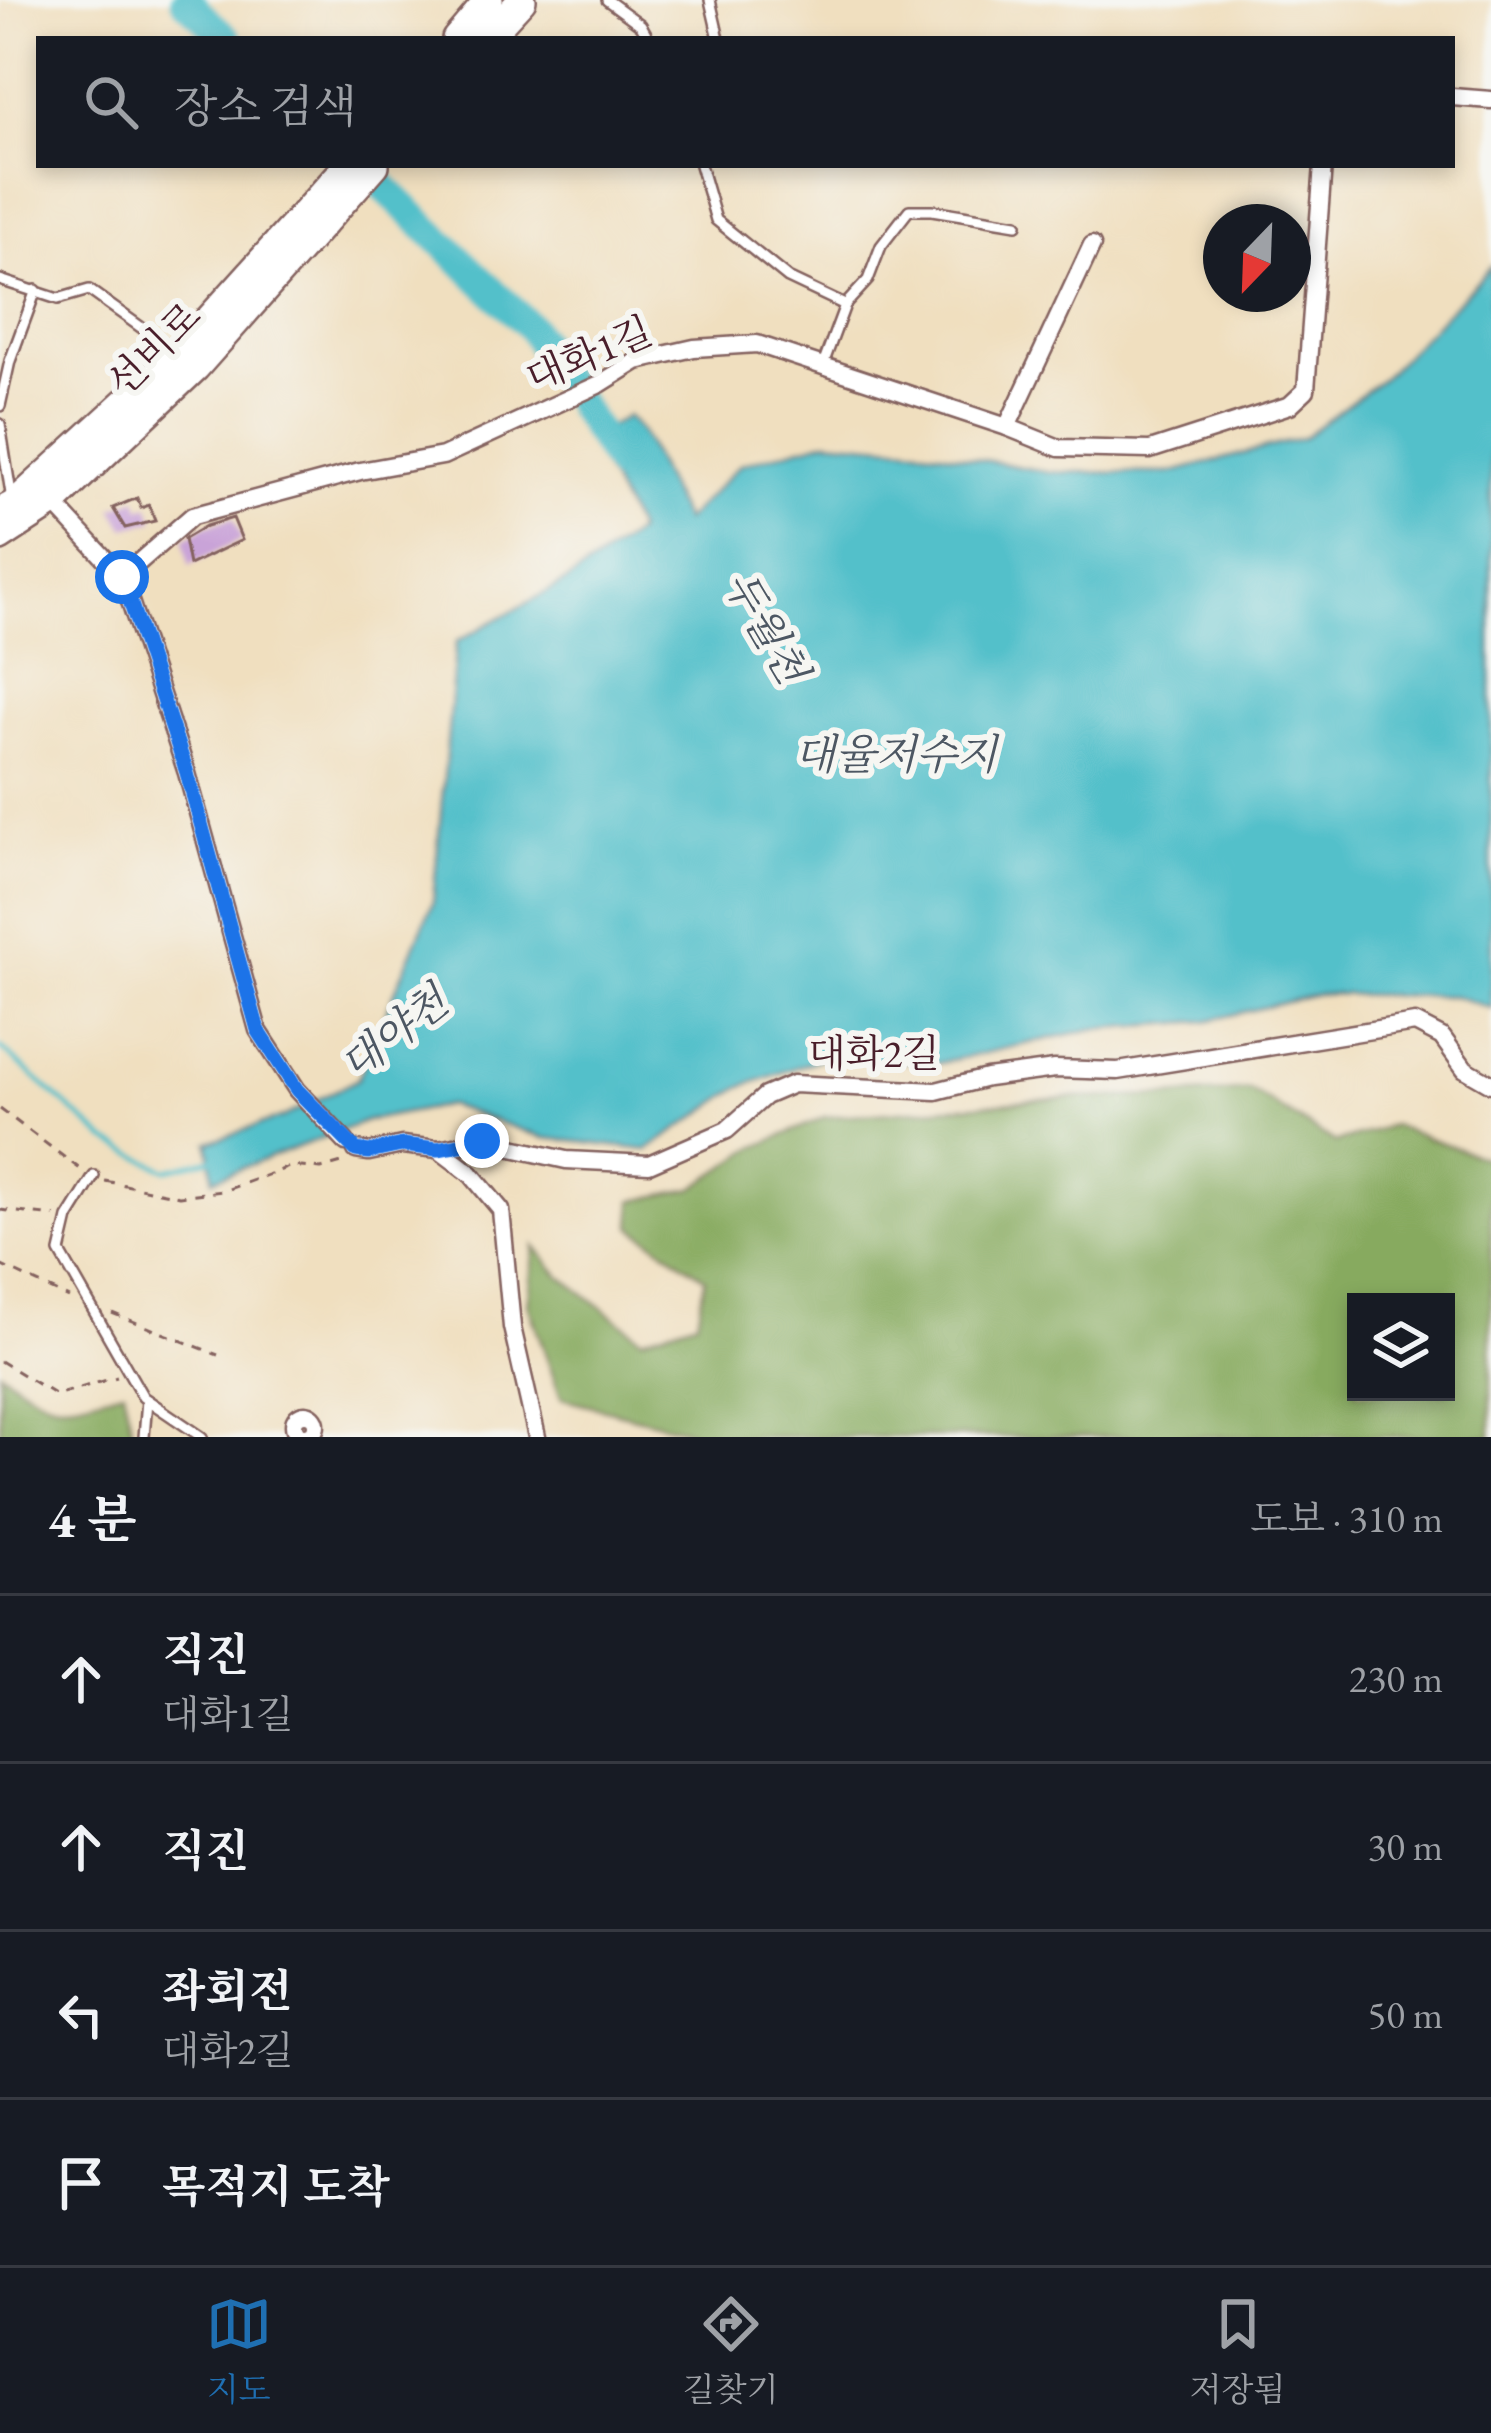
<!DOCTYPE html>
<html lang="ko">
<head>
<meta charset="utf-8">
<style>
	:root { --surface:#171b24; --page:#20242c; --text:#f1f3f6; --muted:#9ea1a6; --line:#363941; --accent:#1f6fb2 }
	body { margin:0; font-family:"EB Garamond","Noto Serif KR",serif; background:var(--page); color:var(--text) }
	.controls { position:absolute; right:36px; bottom:36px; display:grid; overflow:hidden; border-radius:0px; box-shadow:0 6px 18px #0003 }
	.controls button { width:108px; height:108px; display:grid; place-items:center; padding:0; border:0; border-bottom:3px solid var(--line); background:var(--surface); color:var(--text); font:60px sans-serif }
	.compass { position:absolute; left:1203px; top:204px; width:108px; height:108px; border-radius:50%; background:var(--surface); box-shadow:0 6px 18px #0003; rotate:203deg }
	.stop { position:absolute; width:36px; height:36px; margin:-27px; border:9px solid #1a73e8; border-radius:50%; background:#fff }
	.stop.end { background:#1a73e8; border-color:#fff; box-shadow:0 3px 12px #0008 }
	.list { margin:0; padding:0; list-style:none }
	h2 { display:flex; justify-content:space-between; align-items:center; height:156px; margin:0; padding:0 48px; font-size:51px }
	h2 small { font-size:39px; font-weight:400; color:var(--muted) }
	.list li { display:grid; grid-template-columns:78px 1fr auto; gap:36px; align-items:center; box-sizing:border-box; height:168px; padding:0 48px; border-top:3px solid var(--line) }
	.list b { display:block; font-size:45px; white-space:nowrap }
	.list p { margin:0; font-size:39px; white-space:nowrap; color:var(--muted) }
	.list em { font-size:39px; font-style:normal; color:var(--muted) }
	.icon { flex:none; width:66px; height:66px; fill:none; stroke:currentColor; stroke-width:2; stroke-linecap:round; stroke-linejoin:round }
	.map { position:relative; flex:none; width:1491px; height:1437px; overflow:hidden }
	.search { position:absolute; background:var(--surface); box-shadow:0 6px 18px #0003; left:36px; right:36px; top:36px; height:132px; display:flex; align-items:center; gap:30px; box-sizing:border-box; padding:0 42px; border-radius:0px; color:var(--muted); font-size:45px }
	.sheet { height:828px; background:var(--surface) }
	nav { display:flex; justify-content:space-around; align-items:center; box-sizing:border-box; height:168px; border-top:3px solid var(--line); background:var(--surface); font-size:33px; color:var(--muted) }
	nav a { display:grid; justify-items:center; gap:6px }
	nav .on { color:var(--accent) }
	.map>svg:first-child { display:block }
</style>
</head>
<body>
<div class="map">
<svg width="1491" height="1437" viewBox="0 0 1491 1437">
	<rect width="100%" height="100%" fill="#f6f6f2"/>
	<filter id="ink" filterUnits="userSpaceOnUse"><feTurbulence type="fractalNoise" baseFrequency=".00833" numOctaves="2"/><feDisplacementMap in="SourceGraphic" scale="24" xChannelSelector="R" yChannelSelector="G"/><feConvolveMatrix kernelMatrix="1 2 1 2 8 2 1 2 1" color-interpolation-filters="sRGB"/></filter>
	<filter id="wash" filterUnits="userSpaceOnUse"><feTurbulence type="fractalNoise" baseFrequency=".004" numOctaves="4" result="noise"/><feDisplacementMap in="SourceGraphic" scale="48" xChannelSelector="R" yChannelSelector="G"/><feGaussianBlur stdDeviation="2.7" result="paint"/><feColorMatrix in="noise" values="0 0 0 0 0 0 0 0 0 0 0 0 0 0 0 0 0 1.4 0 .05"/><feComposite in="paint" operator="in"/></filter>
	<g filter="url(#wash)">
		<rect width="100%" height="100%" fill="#f0dfbf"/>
		<g fill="#87aa5f" stroke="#686445" stroke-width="3" fill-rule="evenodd">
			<path d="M 1250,1090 L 1336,1143 L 1392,1125 L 1491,1160 L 1491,1437 L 693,1437 L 691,1431 L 561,1398 L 528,1304 L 535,1246 L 559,1275 L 642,1338 L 697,1320 L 705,1278 L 632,1227 L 633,1201 L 692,1189 L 752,1149 L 825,1117 L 1065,1098 L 1166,1096 ZM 1356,1302 L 1446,1302 L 1446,1392 L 1356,1392 Z"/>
			<path d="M 0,1371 C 56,1413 57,1407 123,1390 L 134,1437 L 0,1437 Z"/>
		</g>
		<path fill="#52c0ca" stroke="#4e707a" stroke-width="3" d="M 1491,267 L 1491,1008 L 1454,996 L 1320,994 L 1206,1021 L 1093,1029 L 935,1064 L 831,1055 L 740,1087 L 648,1150 L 545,1138 L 448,1105 L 369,1120 L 213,1179 L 209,1142 L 284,1117 L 358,1079 L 433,902 L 456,642 L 569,580 L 638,532 L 588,440 L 627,416 L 641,432 L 684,521 L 741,464 L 827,440 L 919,448 L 1048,472 L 1170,473 L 1303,438 L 1384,377 Z"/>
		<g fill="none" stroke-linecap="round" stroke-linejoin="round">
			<path stroke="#52c0ca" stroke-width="4.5" d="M 0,1047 L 106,1140 L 166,1170 L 215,1158"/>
			<g stroke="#52c0ca" stroke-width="30">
				<path d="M 185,0 L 227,39"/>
				<path d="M 361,165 L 530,327 L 620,469"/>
			</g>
		</g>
		<g id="blocks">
			<g fill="#c9a3d8">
				<path d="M 137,498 L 141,508 L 149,505 L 155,521 L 125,528 L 113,508 Z"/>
				<path d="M 233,518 L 242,540 L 189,565 L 184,539 L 206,526 Z"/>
			</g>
		</g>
	</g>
	<g filter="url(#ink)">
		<use href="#blocks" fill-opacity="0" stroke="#84625f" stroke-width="3"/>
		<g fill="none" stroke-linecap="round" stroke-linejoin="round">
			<g stroke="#84625f" stroke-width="14">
				<g id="service">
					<path d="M 607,0 L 641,25 L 649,39"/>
					<path d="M 710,0 L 719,39"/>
					<path d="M 700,165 L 716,220 L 788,278 L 845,305"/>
					<path d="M 0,280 L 58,299 L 89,290 L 174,351"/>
					<path d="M 822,367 L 845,305 L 868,280 L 881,246 L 909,210 L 932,210 L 1017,224"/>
					<path d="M 0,406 L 10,361 L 36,290"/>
					<path d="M 0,424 L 12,500"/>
					<path d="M 94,1176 L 68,1218 L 60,1252 L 143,1397 L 202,1437"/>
					<path d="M 144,1437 L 147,1400"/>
				</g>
			</g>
			<g stroke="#84625f" stroke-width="21">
				<g id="minor">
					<path d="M 1452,97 L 1491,100"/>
					<path d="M 1007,427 L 1092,245"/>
					<path d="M 48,497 L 122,577 L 187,773 L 258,1030 L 297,1090 L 346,1142"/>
					<path d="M 122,577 L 192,516 L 360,471 L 443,456 L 600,384 L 637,361 L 694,348 L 757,344 L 1007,427 L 1059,448 L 1150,450 L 1290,405 L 1306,390 L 1323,165"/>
					<path d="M 438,1149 L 471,1174 L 501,1210 L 512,1327 L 537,1437"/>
					<path d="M 356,1150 L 369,1152 L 402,1145 L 438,1149 L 481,1141 L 566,1160 L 649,1164 L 727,1130 L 765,1096 L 793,1084 L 936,1091 L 987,1078 L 1055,1069 L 1118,1071 L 1415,1023 L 1442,1037 L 1465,1069 L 1491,1084"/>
					<circle cx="305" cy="1425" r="11"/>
				</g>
			</g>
			<g stroke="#84625f" stroke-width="32">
				<g id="primary">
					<path d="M 456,39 L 489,0"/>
					<path d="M 486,39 L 522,0"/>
					<path d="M 0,512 L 13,505 L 178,354 L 348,165"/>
					<path d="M 0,537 L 52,503 L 196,367 L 375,165"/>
				</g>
			</g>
			<g stroke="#84625f" stroke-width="3" stroke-dasharray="9 9" stroke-linecap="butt">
				<path d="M 0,1109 L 80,1169"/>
				<path d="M 105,1181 L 179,1196 L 223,1191 L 292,1166 L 321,1169 L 345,1162"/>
				<path d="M 0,1210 L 55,1216"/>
				<path d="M 0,1265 L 69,1298"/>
				<path d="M 112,1313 L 218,1355"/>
				<path d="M 0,1361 L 56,1395 L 117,1377"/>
			</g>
			<use href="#service" stroke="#fff" stroke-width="9"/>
			<use href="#minor" stroke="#fff" stroke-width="16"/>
			<use href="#primary" stroke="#fff" stroke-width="27"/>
		</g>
	</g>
	<g fill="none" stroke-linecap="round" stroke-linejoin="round" filter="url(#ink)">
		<path stroke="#1a73e8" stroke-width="15" d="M 122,577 L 187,773 L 258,1030 L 297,1090 L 356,1150 L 369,1152 L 402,1145 L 438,1149 L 482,1141"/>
	</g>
	<g text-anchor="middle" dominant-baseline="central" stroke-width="12" stroke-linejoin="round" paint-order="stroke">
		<g font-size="39" fill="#4a1f2b" stroke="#f6f6f2">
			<text transform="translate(154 349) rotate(-45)">선비로</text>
			<text transform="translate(589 354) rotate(-23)">대화1길</text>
			<text x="874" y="1053">대화2길</text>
		</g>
		<g font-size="42" font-style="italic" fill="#4d5763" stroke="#f6f6f2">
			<text transform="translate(766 627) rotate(60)">두월천</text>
			<text x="896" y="754">대율저수지</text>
			<text transform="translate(394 1033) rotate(-38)">대야천</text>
		</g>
	</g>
</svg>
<div class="controls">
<button><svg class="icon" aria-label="layers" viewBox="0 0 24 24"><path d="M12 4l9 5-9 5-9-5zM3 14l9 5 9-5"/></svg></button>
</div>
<svg class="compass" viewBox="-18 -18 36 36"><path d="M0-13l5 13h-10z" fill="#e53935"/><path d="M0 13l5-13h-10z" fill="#9ea1a6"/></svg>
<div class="stop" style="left:122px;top:577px"></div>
<div class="stop end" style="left:482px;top:1141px"></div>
<div class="search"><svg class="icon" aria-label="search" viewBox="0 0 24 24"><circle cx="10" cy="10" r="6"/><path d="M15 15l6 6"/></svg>장소 검색</div>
</div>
<section class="sheet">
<h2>4 분<small>도보 · 310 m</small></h2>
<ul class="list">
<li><svg class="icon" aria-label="ahead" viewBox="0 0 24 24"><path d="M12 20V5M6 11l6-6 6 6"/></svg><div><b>직진</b><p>대화1길</p></div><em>230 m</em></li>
<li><svg class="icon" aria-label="ahead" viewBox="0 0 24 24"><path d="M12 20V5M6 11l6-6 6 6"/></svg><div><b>직진</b></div><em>30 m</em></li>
<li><svg class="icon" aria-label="left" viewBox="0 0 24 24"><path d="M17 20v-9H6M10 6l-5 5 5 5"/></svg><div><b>좌회전</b><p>대화2길</p></div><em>50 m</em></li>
<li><svg class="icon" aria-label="arrive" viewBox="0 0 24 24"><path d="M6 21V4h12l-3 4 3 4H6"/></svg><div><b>목적지 도착</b></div></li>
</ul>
</section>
<nav>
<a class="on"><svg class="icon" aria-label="map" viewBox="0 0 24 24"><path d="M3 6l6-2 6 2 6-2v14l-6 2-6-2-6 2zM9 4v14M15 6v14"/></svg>지도</a>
<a><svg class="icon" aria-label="directions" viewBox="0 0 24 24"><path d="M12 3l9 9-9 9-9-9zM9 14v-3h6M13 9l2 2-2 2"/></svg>길찾기</a>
<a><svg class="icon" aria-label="saved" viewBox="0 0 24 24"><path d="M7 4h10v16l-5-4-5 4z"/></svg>저장됨</a>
</nav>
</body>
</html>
